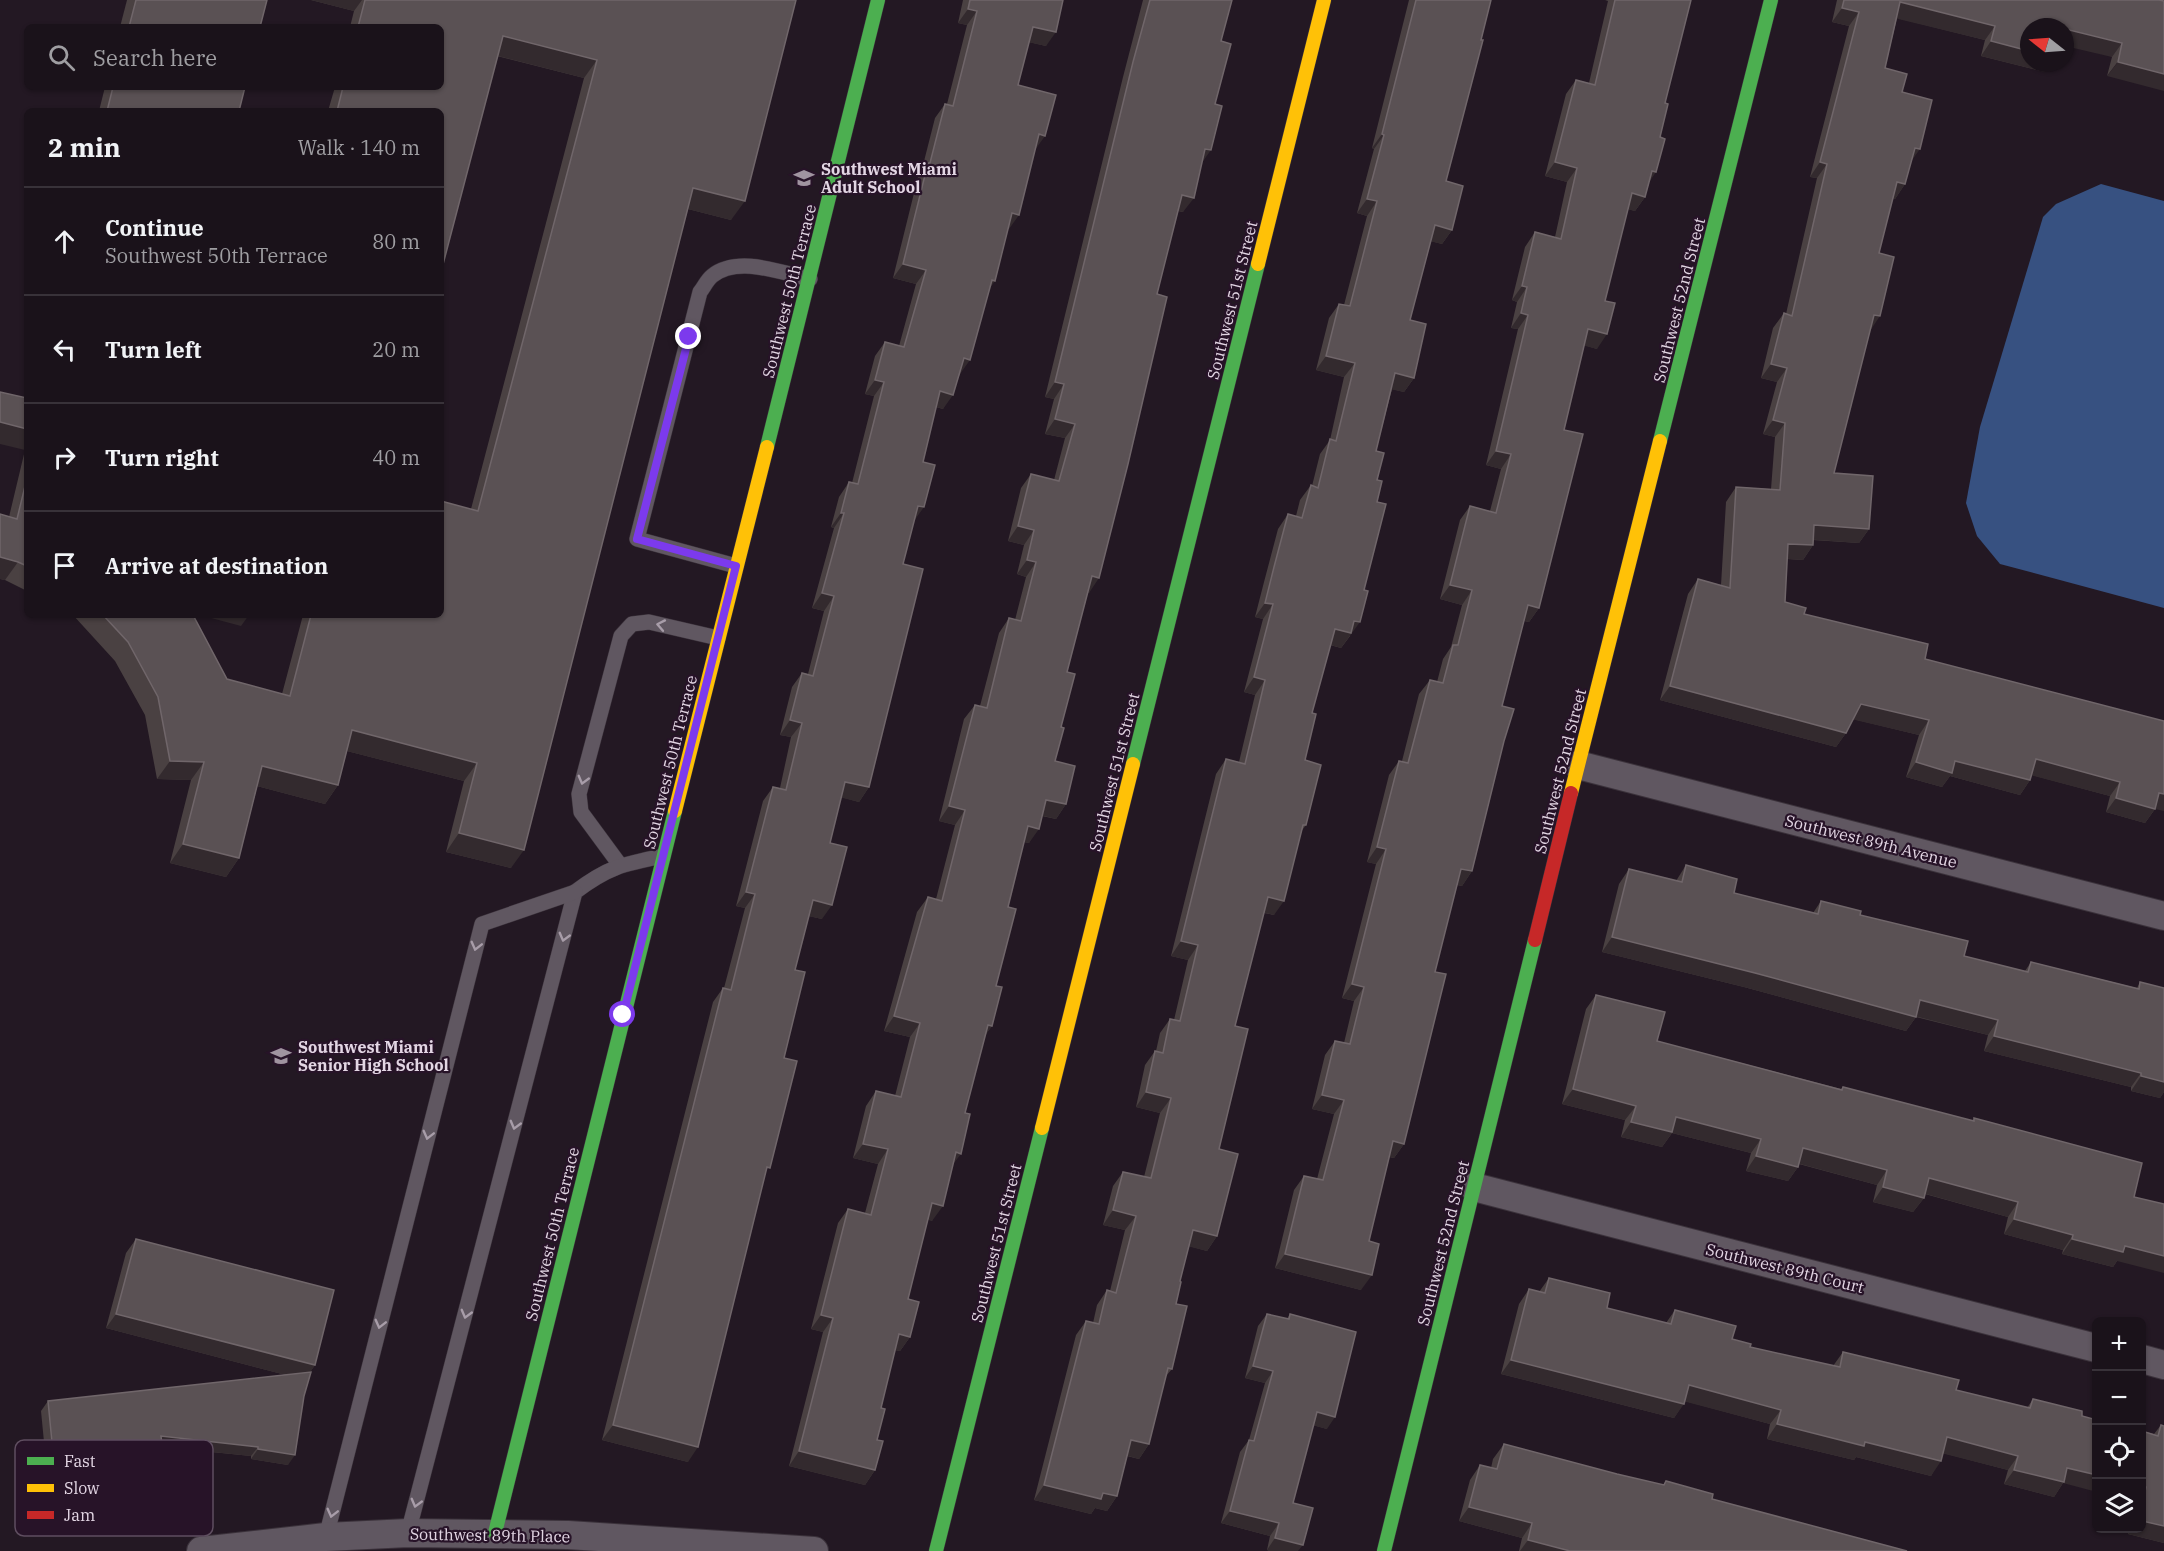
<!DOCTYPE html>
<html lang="en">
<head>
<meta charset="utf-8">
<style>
	:root { --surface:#1a121a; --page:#272027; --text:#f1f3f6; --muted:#9f9ea2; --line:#383239 }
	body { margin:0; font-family:"IBM Plex Serif",serif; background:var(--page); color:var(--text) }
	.controls { position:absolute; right:18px; bottom:18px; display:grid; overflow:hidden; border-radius:9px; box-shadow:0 2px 4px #0004 }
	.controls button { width:54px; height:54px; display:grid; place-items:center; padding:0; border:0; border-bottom:2px solid var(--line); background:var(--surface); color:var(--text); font:30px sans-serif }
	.compass { position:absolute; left:2020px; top:18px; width:54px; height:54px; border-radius:50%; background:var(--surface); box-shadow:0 2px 4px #0004; rotate:287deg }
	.stop { position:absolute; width:18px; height:18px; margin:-14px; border:4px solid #7c3aed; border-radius:50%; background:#fff }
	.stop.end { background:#7c3aed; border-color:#fff; box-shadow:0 2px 6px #0008 }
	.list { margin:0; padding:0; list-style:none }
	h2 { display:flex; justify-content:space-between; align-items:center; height:78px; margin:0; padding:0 24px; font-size:26px }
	h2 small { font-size:20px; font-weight:400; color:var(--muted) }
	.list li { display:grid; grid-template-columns:39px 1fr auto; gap:18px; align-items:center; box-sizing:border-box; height:108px; padding:0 24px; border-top:2px solid var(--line) }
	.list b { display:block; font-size:22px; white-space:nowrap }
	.list p { margin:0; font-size:20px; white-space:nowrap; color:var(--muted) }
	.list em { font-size:20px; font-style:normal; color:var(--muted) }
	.icon { flex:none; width:33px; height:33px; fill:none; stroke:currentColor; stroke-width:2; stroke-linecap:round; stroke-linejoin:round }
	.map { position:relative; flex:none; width:2164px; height:1551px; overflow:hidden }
	.search { position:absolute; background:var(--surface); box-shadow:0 2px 4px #0004; left:24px; top:24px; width:420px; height:66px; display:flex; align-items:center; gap:15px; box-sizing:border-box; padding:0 21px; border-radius:9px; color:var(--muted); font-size:22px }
	.panel { position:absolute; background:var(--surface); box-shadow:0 2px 4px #0004; left:24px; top:108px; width:420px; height:510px; border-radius:9px }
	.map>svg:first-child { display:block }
</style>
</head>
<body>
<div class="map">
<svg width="2164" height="1551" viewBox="0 0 2164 1551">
	<rect width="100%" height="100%" fill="#231823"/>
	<path fill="#375181" d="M 2101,184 L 2164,201 L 2164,608 L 2000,564 L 1977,536 L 1966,503 L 1980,427 L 2043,217 L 2056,204 Z"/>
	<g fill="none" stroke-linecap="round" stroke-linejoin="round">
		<g stroke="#3b323b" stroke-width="16">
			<g id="lane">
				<path d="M 736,566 L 637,539 L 700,292 C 704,287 707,280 712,276 C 738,255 782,273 810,279"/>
				<path d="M 620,865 L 581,812 L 579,794 L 621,636 L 632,624 L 649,622 L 718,638"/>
				<path d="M 408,1533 L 575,892 C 608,867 623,864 663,856"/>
				<path d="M 326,1537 L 482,924 L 575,892"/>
			</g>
		</g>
		<g stroke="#3b323b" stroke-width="30">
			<g id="street">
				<path d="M 1578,765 L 2164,916"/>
				<path d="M 1474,1187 L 2096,1348"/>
				<path d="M 2142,1359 L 2164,1365"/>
				<path d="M 201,1551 L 326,1537 L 408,1533 L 568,1535 L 814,1551"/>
			</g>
		</g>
		<g stroke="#3b323b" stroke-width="15">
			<g id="fast">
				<path d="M 1660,441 L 1771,0"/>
				<path d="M 767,447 L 878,0"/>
				<path d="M 1133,764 L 1258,264"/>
				<path d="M 495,1533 L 675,811"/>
				<path d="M 936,1551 L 1042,1128"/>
				<path d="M 1384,1551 L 1535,940"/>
			</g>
		</g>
		<g stroke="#3b323b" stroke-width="15">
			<g id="slow">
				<path d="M 1258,264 L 1324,0"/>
				<path d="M 1571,793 L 1660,441"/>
				<path d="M 675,811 L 767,447"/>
				<path d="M 1042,1128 L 1133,764"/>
			</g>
		</g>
		<g stroke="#3b323b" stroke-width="15">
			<path id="jam" d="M 1535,940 L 1571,793"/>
		</g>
		<use href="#lane" stroke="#605761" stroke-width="15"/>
		<use href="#street" stroke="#605761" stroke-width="28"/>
		<use href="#fast" stroke="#4caf50" stroke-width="14"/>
		<use href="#slow" stroke="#ffc107" stroke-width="14"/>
		<use href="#jam" stroke="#c62828" stroke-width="14"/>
	</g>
	<g fill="#4a4142">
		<path d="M 127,0 L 267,0 L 260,27 L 120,27 Z"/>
		<path d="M 311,0 L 796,0 L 731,220 L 688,209 L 511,868 L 446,852 L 464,781 L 347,751 L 338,785 L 325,804 L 257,786 L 239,858 L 226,877 L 170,863 L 191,780 L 157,779 L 145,715 L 115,661 L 73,615 L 193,615 L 227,679 L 282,694 L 303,615 L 441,615 L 471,509 L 584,78 L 497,56 L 441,111 L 328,111 L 335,87 L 441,87 L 441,27 L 350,27 L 354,11 Z"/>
		<path d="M 963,0 L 1063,0 L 1046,46 L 1029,42 L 1018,85 L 1035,150 L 1008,229 L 989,290 L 960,374 L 943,409 L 936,407 L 923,462 L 914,520 L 903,564 L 869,787 L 859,802 L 841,797 L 830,843 L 822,919 L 809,916 L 795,970 L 784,1058 L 765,1174 L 688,1462 L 602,1440 L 713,1002 L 723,988 L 724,988 L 745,908 L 736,906 L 763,801 L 773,787 L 780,788 L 791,737 L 780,735 L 792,687 L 802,673 L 808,674 L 824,611 L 812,608 L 834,528 L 831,527 L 839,497 L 849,482 L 852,483 L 874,396 L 865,394 L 875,356 L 885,342 L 899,346 L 916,284 L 893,278 L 918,177 L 921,173 L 935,118 L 945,104 L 947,104 L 967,25 L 958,23 Z"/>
		<path d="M 1143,0 L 1232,0 L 1221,41 L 1215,104 L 1202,162 L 1183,212 L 1178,211 L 1157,294 L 1089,593 L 1088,592 L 1067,672 L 1061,727 L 1055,761 L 1066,804 L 1056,819 L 1042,816 L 1029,843 L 1024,842 L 1008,907 L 996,986 L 992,1026 L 985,1035 L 965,1113 L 953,1164 L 932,1221 L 928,1219 L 908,1299 L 910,1337 L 900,1351 L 895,1350 L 881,1408 L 877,1440 L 875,1470 L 865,1485 L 789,1466 L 823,1332 L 811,1329 L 838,1223 L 848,1209 L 865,1213 L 878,1164 L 853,1158 L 866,1106 L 876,1091 L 895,1096 L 910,1037 L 884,1031 L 917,912 L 928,897 L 936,899 L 955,825 L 939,821 L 964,719 L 975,705 L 980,706 L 999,633 L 1009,618 L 1015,620 L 1026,577 L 1017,574 L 1024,545 L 1008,541 L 1021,488 L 1031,474 L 1054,480 L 1065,438 L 1045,434 L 1054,399 L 1045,397 L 1123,77 Z"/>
		<path d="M 1409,0 L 1491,0 L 1446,181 L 1452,230 L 1442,244 L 1431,241 L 1410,320 L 1414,378 L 1404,392 L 1392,389 L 1376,451 L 1377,502 L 1350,636 L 1341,648 L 1330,645 L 1312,713 L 1305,760 L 1306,825 L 1300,833 L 1274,915 L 1264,913 L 1235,1026 L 1219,1149 L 1217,1236 L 1207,1251 L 1189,1246 L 1180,1281 L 1176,1304 L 1172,1369 L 1166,1376 L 1149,1444 L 1139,1459 L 1127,1456 L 1117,1496 L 1107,1511 L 1095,1508 L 1091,1514 L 1034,1500 L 1076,1335 L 1086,1321 L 1093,1323 L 1097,1305 L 1107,1290 L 1110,1291 L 1125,1230 L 1103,1225 L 1113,1186 L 1123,1172 L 1144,1177 L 1160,1113 L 1136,1107 L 1145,1065 L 1155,1051 L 1156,1051 L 1160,1033 L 1170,1019 L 1174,1020 L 1188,960 L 1171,956 L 1216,774 L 1226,759 L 1239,762 L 1255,695 L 1244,692 L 1263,619 L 1255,617 L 1264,582 L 1278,529 L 1288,514 L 1296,516 L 1300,500 L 1311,485 L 1312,486 L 1320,454 L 1330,440 L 1344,377 L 1316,370 L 1329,318 L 1339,304 L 1344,305 L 1367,216 L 1357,213 L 1374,149 L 1372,148 Z"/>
		<path d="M 1605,0 L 1691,0 L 1665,103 L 1649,182 L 1645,197 L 1635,211 L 1628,209 L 1605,301 L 1597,349 L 1584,345 L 1564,430 L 1539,608 L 1529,622 L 1524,621 L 1502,706 L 1504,741 L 1472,871 L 1462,886 L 1457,885 L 1435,972 L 1404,1144 L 1394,1158 L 1389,1157 L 1369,1241 L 1361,1290 L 1275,1268 L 1294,1190 L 1304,1176 L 1317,1179 L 1334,1114 L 1312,1109 L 1325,1055 L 1335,1041 L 1344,1043 L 1354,1001 L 1342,998 L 1376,864 L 1367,862 L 1389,775 L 1399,761 L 1402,761 L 1419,694 L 1430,680 L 1437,682 L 1443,659 L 1451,647 L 1462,605 L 1440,599 L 1460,520 L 1470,506 L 1490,511 L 1501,469 L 1486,465 L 1518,329 L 1511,328 L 1517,302 L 1512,300 L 1525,247 L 1535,232 L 1555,237 L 1567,182 L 1545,176 L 1566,94 L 1576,80 L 1589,83 L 1608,1 Z"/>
		<path d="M 1837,0 L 2159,0 L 2164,1 L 2107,76 L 2112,57 L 2065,27 L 2045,72 L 1981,56 L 1985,40 L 1897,18 L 1885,68 L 1902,92 L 1911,162 L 1905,184 L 1895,199 L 1893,198 L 1879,253 L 1870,330 L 1834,473 L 1869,529 L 1859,543 L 1813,540 L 1813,545 L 1803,560 L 1787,559 L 1785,602 L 1804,614 L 1925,659 L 2164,721 L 2155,809 L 2145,823 L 2106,812 L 2110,796 L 2032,775 L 2030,780 L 2020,795 L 1950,776 L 1942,787 L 1906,777 L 1919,735 L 1853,719 L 1846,733 L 1836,747 L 1660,700 L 1688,594 L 1698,579 L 1721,585 L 1726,502 L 1736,487 L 1771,489 L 1775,437 L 1763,434 L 1777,382 L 1761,378 L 1773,328 L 1784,313 L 1786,314 L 1817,178 L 1810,177 L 1849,26 L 1832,22 Z"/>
		<path d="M 105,87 L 245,87 L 239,111 L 99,111 Z"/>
		<path d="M 27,390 L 27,591 L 5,580 L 0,579 L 0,514 L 9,517 L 25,450 L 25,398 Z"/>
		<path d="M 1686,865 L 1734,893 L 1813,913 L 1821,901 L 1860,915 L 1964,956 L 2025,971 L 2031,962 L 2137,988 L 2140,982 L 2164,988 L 2164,1092 L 2160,1098 L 2131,1091 L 2131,1087 L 1984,1051 L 1988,1035 L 1916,1017 L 1906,1031 L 1744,987 L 1602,952 L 1619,884 L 1629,869 L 1676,881 Z"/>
		<path d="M 1596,995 L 1657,1041 L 1841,1089 L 1843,1087 L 1972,1121 L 1974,1118 L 2117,1261 L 2113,1267 L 2062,1254 L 2063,1250 L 2004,1234 L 2008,1217 L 1925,1194 L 1924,1198 L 1913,1212 L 1873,1202 L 1877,1185 L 1799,1164 L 1798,1167 L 1788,1181 L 1746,1171 L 1751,1153 L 1672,1133 L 1662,1147 L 1621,1137 L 1625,1120 L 1562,1104 L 1586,1009 Z"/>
		<path d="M 136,1239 L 315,1365 L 310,1372 L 288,1465 L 251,1459 L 251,1456 L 162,1447 L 163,1453 L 156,1462 L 47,1473 L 41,1411 L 48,1401 L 286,1375 L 106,1328 L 126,1253 Z"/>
		<path d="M 1549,1278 L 1607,1308 L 1666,1323 L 1675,1310 L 1732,1339 L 1750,1347 L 1833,1366 L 1843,1352 L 1956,1390 L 2027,1408 L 2033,1399 L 2063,1483 L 2054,1497 L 2004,1484 L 2008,1470 L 1943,1453 L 1931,1476 L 1856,1457 L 1854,1460 L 1767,1439 L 1770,1424 L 1685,1401 L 1674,1418 L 1501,1374 L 1519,1304 L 1529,1289 L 1539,1292 Z"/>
		<path d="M 1267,1314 L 1287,1319 L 1290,1314 L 1327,1429 L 1313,1425 L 1293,1503 L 1298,1551 L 1270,1551 L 1267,1550 L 1270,1536 L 1221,1523 L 1240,1452 L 1249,1440 L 1265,1383 L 1245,1378 L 1258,1326 Z"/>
		<path d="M 2161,1425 L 2164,1543 L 2128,1534 L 2130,1528 L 2142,1528 L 2142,1431 L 2154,1434 Z"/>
		<path d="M 1504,1444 L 1617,1474 L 1663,1485 L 1666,1481 L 1712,1499 L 1907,1551 L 1519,1551 L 1522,1538 L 1459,1521 L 1470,1480 L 1480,1465 L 1491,1468 L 1493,1459 Z"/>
	</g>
	<g fill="#332a2e">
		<path d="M 311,0 L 362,0 L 354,11 Z"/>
		<path d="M 1900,2 L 1995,26 L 1985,40 L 1890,17 Z"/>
		<path d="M 1842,8 L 1859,12 L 1849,26 L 1832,22 Z"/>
		<path d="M 968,9 L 977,11 L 967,25 L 958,23 Z"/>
		<path d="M 1033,27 L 1056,32 L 1046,46 L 1023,41 Z"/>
		<path d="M 2065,29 L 2122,43 L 2112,57 L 2065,46 Z"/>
		<path d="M 503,36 L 597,60 L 584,78 L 490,54 Z"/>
		<path d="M 1991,41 L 2029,51 L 2029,63 L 2051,63 L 2045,72 L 1981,56 Z"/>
		<path d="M 2118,62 L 2164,74 L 2164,91 L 2107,76 Z"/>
		<path d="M 1039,134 L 1045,136 L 1035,150 Z"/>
		<path d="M 1382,134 L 1384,135 L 1374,149 L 1372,148 Z"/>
		<path d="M 1915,148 L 1920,149 L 1910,163 Z"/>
		<path d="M 1205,149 L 1211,150 L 1201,164 Z"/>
		<path d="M 1555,162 L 1577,168 L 1567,182 L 1545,176 Z"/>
		<path d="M 1820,162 L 1827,164 L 1817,178 L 1810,177 Z"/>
		<path d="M 1652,171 L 1656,172 L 1646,187 Z"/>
		<path d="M 1897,182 L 1905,184 L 1895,199 L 1887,197 Z"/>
		<path d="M 693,188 L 745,201 L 731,220 L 680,207 Z"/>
		<path d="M 1632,193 L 1645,197 L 1635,211 L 1622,208 Z"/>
		<path d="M 1182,195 L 1194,198 L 1183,212 L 1172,209 Z"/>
		<path d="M 1367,199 L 1377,201 L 1367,216 L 1357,213 Z"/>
		<path d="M 1012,213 L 1019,215 L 1009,229 L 1002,228 Z"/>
		<path d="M 1435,225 L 1452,230 L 1442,244 L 1425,240 Z"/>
		<path d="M 903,264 L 926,270 L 916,284 L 893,278 Z"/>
		<path d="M 992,280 L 995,281 L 985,295 Z"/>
		<path d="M 1522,286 L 1527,287 L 1517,302 L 1512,300 Z"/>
		<path d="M 1521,313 L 1528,315 L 1518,329 L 1511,328 Z"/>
		<path d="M 1874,315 L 1880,316 L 1870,331 Z"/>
		<path d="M 1588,329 L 1607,334 L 1597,349 L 1578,344 Z"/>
		<path d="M 1326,356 L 1355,363 L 1344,377 L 1316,370 Z"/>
		<path d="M 964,358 L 970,360 L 960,374 Z"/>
		<path d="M 1771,364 L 1787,368 L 1777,382 L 1761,378 Z"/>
		<path d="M 1395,373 L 1414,378 L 1404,392 L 1385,388 Z"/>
		<path d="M 875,380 L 884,382 L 874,396 L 865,394 Z"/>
		<path d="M 1055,382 L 1064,384 L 1054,399 L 1045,397 Z"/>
		<path d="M 940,391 L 953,395 L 943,409 L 930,405 Z"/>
		<path d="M 1055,419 L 1075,424 L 1065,438 L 1045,434 Z"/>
		<path d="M 1773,420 L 1785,423 L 1775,437 L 1763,434 Z"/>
		<path d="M 0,422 L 27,429 L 27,448 L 25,450 L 0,444 Z"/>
		<path d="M 1496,451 L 1511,454 L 1501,469 L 1486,465 Z"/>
		<path d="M 918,506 L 924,507 L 914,521 Z"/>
		<path d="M 841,513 L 844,513 L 834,528 L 831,527 Z"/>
		<path d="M 1814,525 L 1869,529 L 1859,543 L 1804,539 Z"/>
		<path d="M 1018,526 L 1034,530 L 1024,545 L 1008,541 Z"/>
		<path d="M 1788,544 L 1813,545 L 1803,560 L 1778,558 Z"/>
		<path d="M 0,557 L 18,562 L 5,580 L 0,579 Z"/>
		<path d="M 1027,560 L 1036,562 L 1026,577 L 1017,574 Z"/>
		<path d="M 1092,576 L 1099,578 L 1089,593 L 1082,591 Z"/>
		<path d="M 1450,585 L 1472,590 L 1462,605 L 1440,599 Z"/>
		<path d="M 822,593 L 834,596 L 824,611 L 812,608 Z"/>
		<path d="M 1265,603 L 1273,604 L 1263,619 L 1255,617 Z"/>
		<path d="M 1528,605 L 1539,608 L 1529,622 L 1518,619 Z"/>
		<path d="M 200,615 L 249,615 L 241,626 Z"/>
		<path d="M 1354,621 L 1360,622 L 1341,648 L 1324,643 L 1335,629 Z"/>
		<path d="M 1254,677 L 1265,680 L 1255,695 L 1244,692 Z"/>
		<path d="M 1670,686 L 1846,733 L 1836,747 L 1660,700 Z"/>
		<path d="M 1861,704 L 1929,720 L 1919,735 L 1851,719 Z"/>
		<path d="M 790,720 L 802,723 L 791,737 L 780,735 Z"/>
		<path d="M 352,730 L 477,763 L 464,781 L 339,749 Z"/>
		<path d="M 2036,759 L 2120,782 L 2110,796 L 2026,774 Z"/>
		<path d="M 170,761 L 204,762 L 191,780 L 157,779 Z"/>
		<path d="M 1955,761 L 2030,780 L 2020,795 L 1950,776 L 1942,787 L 1906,777 L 1916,762 Z"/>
		<path d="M 262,766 L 338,785 L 325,804 L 249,784 Z"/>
		<path d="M 845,782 L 869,787 L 859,802 L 835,796 Z"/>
		<path d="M 2159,793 L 2164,794 L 2164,811 L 2155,809 L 2145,823 L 2106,812 L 2116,798 Z"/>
		<path d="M 1046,800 L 1066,804 L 1056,819 L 1036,814 Z"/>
		<path d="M 949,806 L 965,810 L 955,825 L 939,821 Z"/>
		<path d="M 1028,826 L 1039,829 L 1029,843 L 1018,841 Z"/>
		<path d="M 459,833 L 524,850 L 511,868 L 446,852 Z"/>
		<path d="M 183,844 L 239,858 L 226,877 L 170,863 Z"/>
		<path d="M 1377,847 L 1386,849 L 1376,864 L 1367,862 Z"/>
		<path d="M 1461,869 L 1472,871 L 1462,886 L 1451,883 Z"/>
		<path d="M 746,892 L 755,894 L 745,908 L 736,906 Z"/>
		<path d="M 1268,897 L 1284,901 L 1274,915 L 1258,911 Z"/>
		<path d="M 813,900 L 832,905 L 822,919 L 803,915 Z"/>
		<path d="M 1612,937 L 1920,1000 L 1998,1020 L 1988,1035 L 1911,1015 L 1916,1017 L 1906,1031 L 1744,987 L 1602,952 Z"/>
		<path d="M 1181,941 L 1198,945 L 1188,960 L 1171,956 Z"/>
		<path d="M 1352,984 L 1364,987 L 1354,1001 L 1342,998 Z"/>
		<path d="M 894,1016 L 920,1023 L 910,1037 L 884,1031 Z"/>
		<path d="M 988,1025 L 992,1026 L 982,1040 Z"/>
		<path d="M 1994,1036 L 2141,1073 L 2131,1087 L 1984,1051 Z"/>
		<path d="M 2141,1076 L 2164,1082 L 2164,1092 L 2160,1098 L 2131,1091 Z"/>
		<path d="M 1573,1089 L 1636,1106 L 1625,1120 L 1562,1104 Z"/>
		<path d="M 1146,1092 L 1171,1098 L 1160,1113 L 1136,1107 Z"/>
		<path d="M 1322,1095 L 1344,1100 L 1334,1114 L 1312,1109 Z"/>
		<path d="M 1676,1117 L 1761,1139 L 1751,1153 L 1672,1133 L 1662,1147 L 1621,1137 L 1631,1122 Z"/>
		<path d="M 1393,1141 L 1404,1144 L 1394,1158 L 1383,1155 Z"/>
		<path d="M 863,1144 L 888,1149 L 878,1164 L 853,1158 Z"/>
		<path d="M 1803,1148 L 1887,1170 L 1877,1185 L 1793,1162 Z"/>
		<path d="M 956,1152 L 961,1154 L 950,1168 Z"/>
		<path d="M 1756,1156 L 1798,1167 L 1788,1181 L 1746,1171 Z"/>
		<path d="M 1929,1178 L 2018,1202 L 2008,1217 L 1919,1192 Z"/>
		<path d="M 1883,1187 L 1924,1198 L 1913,1212 L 1873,1202 Z"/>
		<path d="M 932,1203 L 943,1206 L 932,1221 L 922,1218 Z"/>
		<path d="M 1113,1210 L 1136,1216 L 1125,1230 L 1103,1225 Z"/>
		<path d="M 2014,1219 L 2073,1235 L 2063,1250 L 2004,1234 Z"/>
		<path d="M 1193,1230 L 1217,1236 L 1207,1251 L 1183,1245 Z"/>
		<path d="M 2072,1239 L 2125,1246 L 2164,1256 L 2164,1273 L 2117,1261 L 2113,1267 L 2062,1254 Z"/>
		<path d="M 1285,1254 L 1372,1275 L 1361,1290 L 1275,1268 Z"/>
		<path d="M 116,1314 L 315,1365 L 305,1380 L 106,1328 Z"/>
		<path d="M 821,1315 L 833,1318 L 823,1332 L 811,1329 Z"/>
		<path d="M 899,1334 L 910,1337 L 900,1351 L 889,1349 Z"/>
		<path d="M 1511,1360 L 1684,1404 L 1674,1418 L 1501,1374 Z"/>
		<path d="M 1253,1366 L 1273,1371 L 1265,1383 L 1245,1378 Z"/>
		<path d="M 1689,1385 L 1781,1410 L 1770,1424 L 1679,1400 Z"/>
		<path d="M 1317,1412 L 1335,1417 L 1327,1429 L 1308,1424 Z"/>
		<path d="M 1777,1424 L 1865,1442 L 1941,1461 L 1931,1476 L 1856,1457 L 1854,1460 L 1767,1439 Z"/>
		<path d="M 613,1425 L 698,1447 L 688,1462 L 602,1440 Z"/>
		<path d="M 161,1436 L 258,1447 L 251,1456 L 154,1446 Z"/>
		<path d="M 1947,1437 L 2018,1456 L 2008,1470 L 1937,1452 Z"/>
		<path d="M 1131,1440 L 1149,1444 L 1139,1459 L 1121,1454 Z"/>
		<path d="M 258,1449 L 295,1455 L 288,1465 L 251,1459 Z"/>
		<path d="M 799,1451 L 875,1470 L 865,1485 L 789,1466 Z"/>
		<path d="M 163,1453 L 156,1462 L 47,1473 L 54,1463 Z"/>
		<path d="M 2067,1468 L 2097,1475 L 2097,1492 L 2063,1483 L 2054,1497 L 2004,1484 L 2014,1470 Z"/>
		<path d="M 1044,1485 L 1103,1493 L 1117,1496 L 1107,1511 L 1095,1508 L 1091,1514 L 1034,1500 Z"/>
		<path d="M 2142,1486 L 2146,1487 L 2142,1493 Z"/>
		<path d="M 1469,1507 L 1532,1523 L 1522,1538 L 1459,1521 Z"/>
		<path d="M 1230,1511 L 1279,1523 L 1270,1536 L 1221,1523 Z"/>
		<path d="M 2142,1521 L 2164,1526 L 2164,1543 L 2128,1534 L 2132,1528 L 2142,1528 Z"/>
		<path d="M 1275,1538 L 1303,1545 L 1298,1551 L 1270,1551 L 1267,1550 Z"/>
		<path d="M 1528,1540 L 1570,1551 L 1520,1551 Z"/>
	</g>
	<g fill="#5a5154" stroke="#70666a" stroke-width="1.5">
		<path d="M 136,0 L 267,0 L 260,27 L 129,27 Z"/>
		<path d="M 365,0 L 796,0 L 745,201 L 693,188 L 524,850 L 459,833 L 477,763 L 352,730 L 338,785 L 262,766 L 239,858 L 183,844 L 204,762 L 170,761 L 158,697 L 128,642 L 103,615 L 193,615 L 227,679 L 290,696 L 311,615 L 441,615 L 441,501 L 478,511 L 597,60 L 503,36 L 441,272 L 441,111 L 337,111 L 343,87 L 441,87 L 441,27 L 358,27 Z"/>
		<path d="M 970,0 L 1063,0 L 1056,32 L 1033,27 L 1018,85 L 1056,95 L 1045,136 L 1039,134 L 1019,215 L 1012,213 L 995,281 L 992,280 L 970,360 L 964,358 L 953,395 L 940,391 L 923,462 L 935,465 L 924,507 L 918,506 L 903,564 L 923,569 L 869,787 L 845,782 L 830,843 L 847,847 L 832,905 L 813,900 L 795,970 L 805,972 L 784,1058 L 797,1061 L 770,1168 L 767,1167 L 698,1447 L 613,1425 L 723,988 L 731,990 L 755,894 L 746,892 L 773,787 L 786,790 L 802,723 L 790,720 L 802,673 L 813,676 L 834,596 L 822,593 L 844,513 L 841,513 L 849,482 L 858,484 L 884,382 L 875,380 L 885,342 L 904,347 L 926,270 L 903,264 L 928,163 L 930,163 L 945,104 L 953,106 L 977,11 L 968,9 Z"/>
		<path d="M 1150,0 L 1232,0 L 1221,41 L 1231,44 L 1215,104 L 1222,106 L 1211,150 L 1205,149 L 1194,198 L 1182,195 L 1157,294 L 1167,297 L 1128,464 L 1099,578 L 1092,576 L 1067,672 L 1075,674 L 1061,727 L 1064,728 L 1055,761 L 1075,766 L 1066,804 L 1046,800 L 1039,829 L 1028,826 L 1008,907 L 1016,909 L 996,986 L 1002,987 L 992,1026 L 988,1025 L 965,1113 L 970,1114 L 961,1154 L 956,1152 L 943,1206 L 932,1203 L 908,1299 L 919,1302 L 910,1337 L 899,1334 L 881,1408 L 885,1409 L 877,1440 L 883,1441 L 875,1470 L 799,1451 L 833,1318 L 821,1315 L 848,1209 L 871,1215 L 888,1149 L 863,1144 L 876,1091 L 901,1097 L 920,1023 L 894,1016 L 928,897 L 942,901 L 965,810 L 949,806 L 975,705 L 987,708 L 1009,618 L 1021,621 L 1036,562 L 1027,560 L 1034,530 L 1018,526 L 1031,474 L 1059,481 L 1075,424 L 1055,419 L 1064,384 L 1055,382 L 1133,62 Z"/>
		<path d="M 1416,0 L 1491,0 L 1481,40 L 1483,40 L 1446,181 L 1463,186 L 1452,230 L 1435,225 L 1410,320 L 1426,324 L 1414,378 L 1395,373 L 1376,451 L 1384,453 L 1377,480 L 1382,481 L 1377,502 L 1386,504 L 1364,590 L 1368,591 L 1360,622 L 1354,621 L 1351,633 L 1335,629 L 1312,713 L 1316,714 L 1305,760 L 1321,765 L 1306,825 L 1303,825 L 1284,901 L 1268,897 L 1235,1026 L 1248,1029 L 1219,1149 L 1238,1154 L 1217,1236 L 1193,1230 L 1180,1281 L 1181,1282 L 1176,1304 L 1187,1306 L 1172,1369 L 1168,1368 L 1149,1444 L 1131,1440 L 1117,1496 L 1103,1493 L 1101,1499 L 1044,1485 L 1086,1321 L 1099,1324 L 1107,1290 L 1116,1293 L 1136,1216 L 1113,1210 L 1123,1172 L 1151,1178 L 1171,1098 L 1146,1092 L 1155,1051 L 1163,1053 L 1170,1019 L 1180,1021 L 1198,945 L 1181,941 L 1226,759 L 1245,764 L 1265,680 L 1254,677 L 1273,604 L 1265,603 L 1274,567 L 1288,514 L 1302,518 L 1311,485 L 1318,488 L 1330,439 L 1336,441 L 1355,363 L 1326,356 L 1339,304 L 1350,306 L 1377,201 L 1367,199 L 1384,135 L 1382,134 Z"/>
		<path d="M 1615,0 L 1691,0 L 1665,103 L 1668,104 L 1660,137 L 1665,139 L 1656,172 L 1652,171 L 1645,197 L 1632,193 L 1605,301 L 1615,303 L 1607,334 L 1588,329 L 1564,430 L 1583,434 L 1539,608 L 1528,605 L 1502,706 L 1514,709 L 1504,741 L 1472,871 L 1461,869 L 1435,972 L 1446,974 L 1404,1144 L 1393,1141 L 1369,1241 L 1379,1244 L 1372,1275 L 1285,1254 L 1304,1176 L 1323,1180 L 1344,1100 L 1322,1095 L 1335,1041 L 1350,1044 L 1364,987 L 1352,984 L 1386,849 L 1377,847 L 1399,761 L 1408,763 L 1430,680 L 1443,683 L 1453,645 L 1458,645 L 1472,590 L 1450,585 L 1470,506 L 1496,513 L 1511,454 L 1496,451 L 1528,315 L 1521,313 L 1527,287 L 1522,286 L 1535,232 L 1561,239 L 1577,168 L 1555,162 L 1576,80 L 1595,85 Z"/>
		<path d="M 1844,0 L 2159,0 L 2164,1 L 2164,74 L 2118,62 L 2122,43 L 2065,29 L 2065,27 L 2029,27 L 2029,51 L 1991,41 L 1995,26 L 1900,2 L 1885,68 L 1907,74 L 1902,92 L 1932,100 L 1920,149 L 1915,148 L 1905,184 L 1897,182 L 1879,253 L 1894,257 L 1880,316 L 1874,315 L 1834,473 L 1873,476 L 1869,529 L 1814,525 L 1813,545 L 1788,544 L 1785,602 L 1806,608 L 1804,614 L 1928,644 L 1925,659 L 2164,721 L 2164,794 L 2159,793 L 2155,809 L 2116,798 L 2120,782 L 2036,759 L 2030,780 L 1955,761 L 1952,773 L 1916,762 L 1929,720 L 1861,704 L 1846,733 L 1670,686 L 1698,579 L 1730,588 L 1736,487 L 1780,490 L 1785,423 L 1773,420 L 1787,368 L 1771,364 L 1784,313 L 1792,316 L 1827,164 L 1820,162 L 1859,12 L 1842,8 Z"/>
		<path d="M 113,87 L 245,87 L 239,111 L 107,111 Z"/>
		<path d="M 0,392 L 27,398 L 27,429 L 0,422 Z"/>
		<path d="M 27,478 L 27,566 L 18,562 L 0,557 L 0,514 L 17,519 Z"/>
		<path d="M 1686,865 L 1737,879 L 1734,893 L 1818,914 L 1821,901 L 1861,911 L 1860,915 L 1968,941 L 1964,956 L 2028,972 L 2031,962 L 2139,989 L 2140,982 L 2164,988 L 2164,1082 L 2141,1076 L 2141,1073 L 1994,1036 L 1998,1020 L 1920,1000 L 1916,1017 L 1755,973 L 1612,937 L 1629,869 L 1682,882 Z"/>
		<path d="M 1596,995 L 1665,1012 L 1657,1041 L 1842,1090 L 1843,1087 L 1974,1121 L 1974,1118 L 2142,1163 L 2134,1197 L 2164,1204 L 2164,1256 L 2125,1246 L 2123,1252 L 2072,1239 L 2073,1235 L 2014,1219 L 2018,1202 L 1929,1178 L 1924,1198 L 1883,1187 L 1887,1170 L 1803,1148 L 1798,1167 L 1756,1156 L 1761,1139 L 1676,1117 L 1672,1132 L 1631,1122 L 1636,1106 L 1573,1089 Z"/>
		<path d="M 136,1239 L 334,1290 L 315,1365 L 116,1314 Z"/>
		<path d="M 1549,1278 L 1610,1293 L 1607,1308 L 1671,1324 L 1675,1310 L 1736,1326 L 1732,1339 L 1751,1344 L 1750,1347 L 1840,1367 L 1843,1352 L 1959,1380 L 1956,1390 L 2030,1408 L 2033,1399 L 2082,1411 L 2082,1416 L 2097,1420 L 2097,1475 L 2067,1468 L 2064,1482 L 2014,1470 L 2018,1456 L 1947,1437 L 1941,1461 L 1865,1442 L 1864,1446 L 1777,1424 L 1781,1410 L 1689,1385 L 1684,1404 L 1511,1360 L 1529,1289 L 1545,1293 Z"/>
		<path d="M 1267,1314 L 1289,1319 L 1290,1314 L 1356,1332 L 1335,1417 L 1317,1412 L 1293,1503 L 1313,1508 L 1303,1545 L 1275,1538 L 1279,1523 L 1230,1511 L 1249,1440 L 1254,1441 L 1273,1371 L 1253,1366 Z"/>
		<path d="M 311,1372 L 304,1396 L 295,1455 L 258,1449 L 258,1447 L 161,1436 L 163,1453 L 54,1463 L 48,1401 Z"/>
		<path d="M 2161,1425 L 2164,1426 L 2164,1526 L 2142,1521 L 2142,1506 L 2146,1487 L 2142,1486 L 2142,1431 L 2158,1436 Z"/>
		<path d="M 1504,1444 L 1617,1474 L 1664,1485 L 1666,1481 L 1713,1494 L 1712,1499 L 1907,1551 L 1570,1551 L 1528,1540 L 1532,1523 L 1469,1507 L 1480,1465 L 1497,1469 Z"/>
	</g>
	<defs><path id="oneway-chevron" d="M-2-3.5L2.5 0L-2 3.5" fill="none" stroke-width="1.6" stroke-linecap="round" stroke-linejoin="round" transform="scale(1.5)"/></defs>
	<g stroke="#a89da9">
		<use href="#oneway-chevron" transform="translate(661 625) rotate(-169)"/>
		<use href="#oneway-chevron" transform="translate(583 780) rotate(105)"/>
		<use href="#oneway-chevron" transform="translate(564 937) rotate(105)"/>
		<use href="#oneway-chevron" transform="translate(476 946) rotate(104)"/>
		<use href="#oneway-chevron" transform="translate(515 1125) rotate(105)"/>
		<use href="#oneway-chevron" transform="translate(428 1135) rotate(104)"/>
		<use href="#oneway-chevron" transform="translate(466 1314) rotate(105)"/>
		<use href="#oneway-chevron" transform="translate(380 1324) rotate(104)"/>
		<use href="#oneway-chevron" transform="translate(416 1503) rotate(105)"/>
		<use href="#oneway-chevron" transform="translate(332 1513) rotate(104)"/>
	</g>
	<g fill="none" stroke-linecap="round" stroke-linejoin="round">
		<path stroke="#7c3aed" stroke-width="8" d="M 623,1015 L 736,566 L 637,539 L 689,337"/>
	</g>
	<defs>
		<g id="school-bare" transform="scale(1.62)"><path d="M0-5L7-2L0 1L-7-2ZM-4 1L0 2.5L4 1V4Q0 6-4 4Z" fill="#a094a0" stroke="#271328" stroke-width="2.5" paint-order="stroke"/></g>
	</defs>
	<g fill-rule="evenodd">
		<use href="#school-bare" x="804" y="178"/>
		<use href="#school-bare" x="281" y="1056"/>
	</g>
	<g text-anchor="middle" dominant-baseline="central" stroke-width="4.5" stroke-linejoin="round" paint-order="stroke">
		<g font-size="16" font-weight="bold" fill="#e3d6e4" stroke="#271328" text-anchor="start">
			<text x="821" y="169">Southwest Miami<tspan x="821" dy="18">Adult School</tspan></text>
			<text x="298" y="1047">Southwest Miami<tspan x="298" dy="18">Senior High School</tspan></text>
		</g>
		<g font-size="16" fill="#e3d6e4" stroke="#271328">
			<text transform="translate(789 291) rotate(-76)">Southwest 50th Terrace</text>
			<text transform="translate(1232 300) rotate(-76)">Southwest 51st Street</text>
			<text transform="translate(1679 300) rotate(-76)">Southwest 52nd Street</text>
			<text transform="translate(670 762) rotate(-76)">Southwest 50th Terrace</text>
			<text transform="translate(1560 771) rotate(-76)">Southwest 52nd Street</text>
			<text transform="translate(1114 772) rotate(-76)">Southwest 51st Street</text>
			<text transform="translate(1871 841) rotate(14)">Southwest 89th Avenue</text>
			<text transform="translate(552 1234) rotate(-76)">Southwest 50th Terrace</text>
			<text transform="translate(996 1243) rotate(-76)">Southwest 51st Street</text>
			<text transform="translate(1443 1243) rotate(-76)">Southwest 52nd Street</text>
			<text transform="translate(1785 1268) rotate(14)">Southwest 89th Court</text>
			<text transform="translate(490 1535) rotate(1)">Southwest 89th Place</text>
		</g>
	</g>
	<rect x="15" y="1440" width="198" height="96" rx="9" fill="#271328" stroke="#5f4e60" stroke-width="1.5"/>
	<rect x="27" y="1457" width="27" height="8" fill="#4caf50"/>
	<rect x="27" y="1484" width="27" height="8" fill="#ffc107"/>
	<rect x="27" y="1511" width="27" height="8" fill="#c62828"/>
	<g font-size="16" fill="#e3d6e4">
		<text x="64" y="1467">Fast</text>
		<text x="64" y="1494">Slow</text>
		<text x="64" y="1521">Jam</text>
	</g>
</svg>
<div class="controls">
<button>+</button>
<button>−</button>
<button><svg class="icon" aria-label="locate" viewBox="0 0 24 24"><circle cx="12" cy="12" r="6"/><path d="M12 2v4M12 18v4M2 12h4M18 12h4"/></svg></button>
<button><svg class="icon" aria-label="layers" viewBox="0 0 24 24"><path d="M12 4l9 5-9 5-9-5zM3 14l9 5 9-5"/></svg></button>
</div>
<svg class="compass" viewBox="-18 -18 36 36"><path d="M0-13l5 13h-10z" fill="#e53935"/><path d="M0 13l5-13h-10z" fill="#9f9ea2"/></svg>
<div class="stop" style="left:623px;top:1015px"></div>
<div class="stop end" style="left:689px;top:337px"></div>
<div class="search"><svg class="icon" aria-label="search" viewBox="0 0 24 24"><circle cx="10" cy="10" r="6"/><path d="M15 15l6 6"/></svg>Search here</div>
<section class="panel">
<h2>2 min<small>Walk · 140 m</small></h2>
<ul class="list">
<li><svg class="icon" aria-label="ahead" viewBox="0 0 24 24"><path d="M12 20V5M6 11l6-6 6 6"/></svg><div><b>Continue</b><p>Southwest 50th Terrace</p></div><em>80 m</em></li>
<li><svg class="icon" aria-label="left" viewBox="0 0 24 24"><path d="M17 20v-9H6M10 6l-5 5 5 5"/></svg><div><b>Turn left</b></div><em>20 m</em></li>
<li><svg class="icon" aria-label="right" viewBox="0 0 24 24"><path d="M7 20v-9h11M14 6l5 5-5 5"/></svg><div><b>Turn right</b></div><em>40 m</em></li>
<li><svg class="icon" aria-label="arrive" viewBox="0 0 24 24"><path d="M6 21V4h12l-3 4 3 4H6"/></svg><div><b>Arrive at destination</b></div></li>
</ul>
</section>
</div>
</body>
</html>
